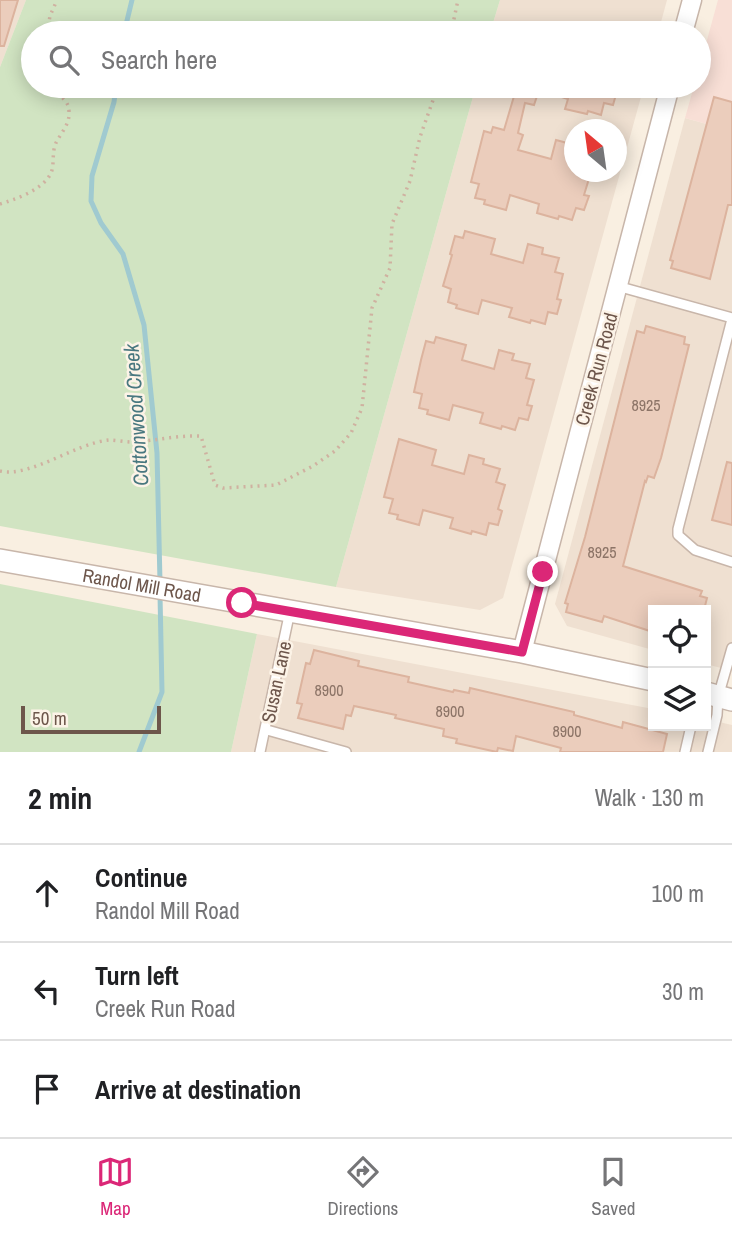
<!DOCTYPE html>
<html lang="en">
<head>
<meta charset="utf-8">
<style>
	:root { --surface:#fff; --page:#f2f2f2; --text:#202124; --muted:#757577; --line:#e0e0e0; --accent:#db2777 }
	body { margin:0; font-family:"Archivo Narrow",sans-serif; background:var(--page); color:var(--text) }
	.controls { position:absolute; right:21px; bottom:21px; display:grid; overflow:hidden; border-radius:0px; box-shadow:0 4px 18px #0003 }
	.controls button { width:63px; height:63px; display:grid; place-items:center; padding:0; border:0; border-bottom:2px solid var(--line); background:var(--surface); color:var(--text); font:35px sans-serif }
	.compass { position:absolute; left:564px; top:119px; width:63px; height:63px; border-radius:50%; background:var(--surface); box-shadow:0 4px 18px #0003; rotate:331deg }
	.scale { position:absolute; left:21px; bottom:18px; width:140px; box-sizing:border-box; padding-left:7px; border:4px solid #6d564b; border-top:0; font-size:19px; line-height:24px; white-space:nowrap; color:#6d564b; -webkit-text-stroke:5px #fcf3e7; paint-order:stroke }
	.stop { position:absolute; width:21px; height:21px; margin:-16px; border:5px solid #db2777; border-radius:50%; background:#fff }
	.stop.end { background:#db2777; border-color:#fff; box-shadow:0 2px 7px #0008 }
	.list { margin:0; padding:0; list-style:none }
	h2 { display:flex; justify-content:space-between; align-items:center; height:91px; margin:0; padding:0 28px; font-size:30px }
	h2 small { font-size:23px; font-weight:400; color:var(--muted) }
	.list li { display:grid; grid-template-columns:46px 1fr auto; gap:21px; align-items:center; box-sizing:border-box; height:98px; padding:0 28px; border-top:2px solid var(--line) }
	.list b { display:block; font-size:26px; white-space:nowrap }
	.list p { margin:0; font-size:23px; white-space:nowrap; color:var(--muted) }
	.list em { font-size:23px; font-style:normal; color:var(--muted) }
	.icon { flex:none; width:38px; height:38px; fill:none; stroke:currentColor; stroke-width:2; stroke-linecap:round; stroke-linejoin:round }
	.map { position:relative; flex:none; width:732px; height:752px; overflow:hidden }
	.search { position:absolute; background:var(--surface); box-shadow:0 4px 18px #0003; left:21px; right:21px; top:21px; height:77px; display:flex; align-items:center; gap:18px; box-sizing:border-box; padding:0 24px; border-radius:38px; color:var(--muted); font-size:26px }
	.sheet { height:385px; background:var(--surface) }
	nav { display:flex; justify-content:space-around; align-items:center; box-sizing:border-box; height:98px; border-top:2px solid var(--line); background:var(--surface); font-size:19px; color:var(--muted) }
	nav a { display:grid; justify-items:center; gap:4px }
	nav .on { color:var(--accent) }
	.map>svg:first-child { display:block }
</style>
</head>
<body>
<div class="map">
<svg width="732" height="752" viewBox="0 0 732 752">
	<rect width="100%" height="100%" fill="#f9efe1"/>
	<g fill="#efe0d1" fill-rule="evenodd">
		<path d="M 0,0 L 26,0 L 0,67 Z"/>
		<path d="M 500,0 L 667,0 L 658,33 L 490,33 Z"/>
		<path d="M 476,86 L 644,86 L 503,598 L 480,610 L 336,587 ZM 574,130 L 616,130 L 616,172 L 574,172 Z"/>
		<path d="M 685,118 L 732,131 L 732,671 L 706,664 L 706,610 L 653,610 L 653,650 L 567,626 L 555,604 Z"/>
		<path d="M 257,634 L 653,709 L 653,726 L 706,726 L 706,719 L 732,725 L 732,752 L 231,752 Z"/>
	</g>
	<path fill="#f8dfd6" d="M 718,0 L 732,0 L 732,131 L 685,118 L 694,86 L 699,86 L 699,69 Z"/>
	<g fill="#d1e4c2">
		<path d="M 26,0 L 500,0 L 490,33 L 33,33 L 33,86 L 476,86 L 336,587 L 0,526 L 0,67 Z"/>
		<path d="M 0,584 L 257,634 L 231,752 L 0,752 Z"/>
	</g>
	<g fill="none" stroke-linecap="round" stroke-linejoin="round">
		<g stroke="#a0cad0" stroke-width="5">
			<path d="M 124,33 L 132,0"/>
			<path d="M 116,86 L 114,102 L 92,176 L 91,201 L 101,223 L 123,254 L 144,325 L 157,453 L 160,582"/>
			<path d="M 139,752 L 162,692 L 160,595"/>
		</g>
	</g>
	<g fill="#ebcdbc" stroke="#dcb39e" stroke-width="2">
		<path d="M 0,0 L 18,0 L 4,46 L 0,46 Z"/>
		<path d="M 517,86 L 614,86 L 613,90 L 617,91 L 613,105 L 604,103 L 601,115 L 588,111 L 587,114 L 565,109 L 568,99 L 539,90 L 534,105 L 525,103 L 518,133 L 523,135 L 518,150 L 551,159 L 556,140 L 571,144 L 569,150 L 575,151 L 575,172 L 591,172 L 584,195 L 589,196 L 584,210 L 576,208 L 572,220 L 559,216 L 558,219 L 537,213 L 539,204 L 510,195 L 506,210 L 484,204 L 485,200 L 475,198 L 479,184 L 471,182 L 484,131 L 491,133 L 493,127 L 504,130 Z"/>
		<path d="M 714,97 L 732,102 L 732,205 L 728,205 L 710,279 L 671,268 L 673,261 L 670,260 Z"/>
		<path d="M 465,231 L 495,239 L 491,254 L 523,263 L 528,244 L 543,248 L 542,254 L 559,258 L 555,272 L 563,274 L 557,299 L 561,300 L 557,314 L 548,312 L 545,324 L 531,320 L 530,323 L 509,317 L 512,308 L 482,300 L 478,314 L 456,308 L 457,305 L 448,302 L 451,289 L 443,286 L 452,255 L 450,254 L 455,236 L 463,238 Z"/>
		<path d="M 646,326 L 685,337 L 684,344 L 689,345 L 661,458 L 654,478 L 648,476 L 646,482 L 645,481 L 623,566 L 702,591 L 700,596 L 707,598 L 704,610 L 653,610 L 653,632 L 604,616 L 602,622 L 566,612 L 568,604 L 565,603 L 585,537 L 637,331 L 644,333 Z"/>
		<path d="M 436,337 L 466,345 L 462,360 L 494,369 L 499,350 L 514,354 L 512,360 L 530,364 L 526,378 L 534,380 L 527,405 L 532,406 L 528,420 L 519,418 L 515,430 L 502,426 L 501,429 L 480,423 L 483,413 L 453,405 L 449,420 L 427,414 L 428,410 L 419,408 L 422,394 L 414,392 L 421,360 L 426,341 L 434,343 Z"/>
		<path d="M 399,439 L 436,450 L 432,465 L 464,474 L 469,455 L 484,459 L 483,464 L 500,469 L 496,482 L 505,485 L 498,509 L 502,511 L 498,525 L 489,523 L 486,535 L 472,531 L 471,534 L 450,528 L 453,518 L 423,510 L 419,525 L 397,519 L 398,515 L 389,513 L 393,499 L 384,497 Z"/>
		<path d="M 727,462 L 732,463 L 732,525 L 712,520 Z"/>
		<path d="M 314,650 L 359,661 L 358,666 L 409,677 L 408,682 L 453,692 L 454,690 L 469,693 L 470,688 L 574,712 L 574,715 L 622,728 L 623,722 L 667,734 L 663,752 L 560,752 L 561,748 L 516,736 L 513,751 L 498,748 L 497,752 L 456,743 L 457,739 L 443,736 L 444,729 L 395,718 L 396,715 L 354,706 L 351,716 L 346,715 L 343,729 L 298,718 L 302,704 L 297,703 L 306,663 L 310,664 Z"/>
	</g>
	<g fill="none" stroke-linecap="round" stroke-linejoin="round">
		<g stroke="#c8b6aa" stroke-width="12">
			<g id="service">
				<path d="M 617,286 L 732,318"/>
				<path d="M 732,319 L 678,529 L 678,535 L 695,550 L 732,562"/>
				<path d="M 267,730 L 346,752"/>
				<path d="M 260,752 L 290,611"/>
				<path d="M 685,752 L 691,726"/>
				<path d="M 708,752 L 717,715 L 718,697 L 732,648"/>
			</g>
		</g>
		<g stroke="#c8b6aa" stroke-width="21">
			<g id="minor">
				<path d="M 683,33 L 692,0"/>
				<path d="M 522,652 L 670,86"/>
			</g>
		</g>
		<g stroke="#c8b6aa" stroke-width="24">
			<g id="tertiary">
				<path id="s1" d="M 0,560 L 522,652 L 653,680"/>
				<path d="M 706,693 L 732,700"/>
			</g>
		</g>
		<g stroke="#cfb1a0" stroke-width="3.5" stroke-dasharray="2 5" stroke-linecap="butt">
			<path d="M 47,33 L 50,16 L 57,0"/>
			<path d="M 451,33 L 458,0"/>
			<path d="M 0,204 C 16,199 43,190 51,173 C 55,164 51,151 57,141 C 62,132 70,123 69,112 C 69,98 57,96 51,86"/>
			<path d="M 0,471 C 30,478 76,443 109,440 C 116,440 124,442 131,442 C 155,441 177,435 201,436 L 215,485 L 223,488 L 276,485 L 313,466 L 335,451 L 351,433 L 362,408 L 372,308 L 390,268 L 392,224 L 410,181 L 420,137 L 438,86"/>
		</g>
		<use href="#service" stroke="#fff" stroke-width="9"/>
		<use href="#minor" stroke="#fff" stroke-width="18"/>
		<use href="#tertiary" stroke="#fff" stroke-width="21"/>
	</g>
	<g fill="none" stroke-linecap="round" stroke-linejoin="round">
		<path stroke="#db2777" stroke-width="9" d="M 242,603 L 522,652 L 543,572"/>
	</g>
	<g text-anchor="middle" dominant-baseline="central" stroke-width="5" stroke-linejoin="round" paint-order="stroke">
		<g font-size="16" fill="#8c7467">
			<text x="646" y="405">8925</text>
			<text x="602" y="552">8925</text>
			<text x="329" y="690">8900</text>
			<text x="450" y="711">8900</text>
			<text x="567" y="731">8900</text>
		</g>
		<g font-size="19" fill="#6d564b" stroke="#fcf3e7">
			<text transform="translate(596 369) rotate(-75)">Creek Run Road</text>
			<text stroke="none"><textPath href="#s1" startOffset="144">Randol Mill Road</textPath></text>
			<text transform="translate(276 682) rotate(-78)">Susan Lane</text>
		</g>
		<g font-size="21" font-style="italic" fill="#48777f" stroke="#fcf3e7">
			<text transform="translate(136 415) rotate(-94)">Cottonwood Creek</text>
		</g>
	</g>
</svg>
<div class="controls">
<button><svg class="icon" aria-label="locate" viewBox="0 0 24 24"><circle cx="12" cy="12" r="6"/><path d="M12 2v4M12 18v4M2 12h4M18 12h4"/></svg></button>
<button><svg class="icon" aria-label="layers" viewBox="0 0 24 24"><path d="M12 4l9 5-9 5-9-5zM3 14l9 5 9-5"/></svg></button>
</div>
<svg class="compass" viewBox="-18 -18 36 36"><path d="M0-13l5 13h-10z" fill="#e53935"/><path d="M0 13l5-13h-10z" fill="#757577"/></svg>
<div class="scale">50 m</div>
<div class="stop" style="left:242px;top:603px"></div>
<div class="stop end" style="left:543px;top:572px"></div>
<div class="search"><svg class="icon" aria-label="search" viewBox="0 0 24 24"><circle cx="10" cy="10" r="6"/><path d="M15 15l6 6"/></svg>Search here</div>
</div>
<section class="sheet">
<h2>2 min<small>Walk · 130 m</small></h2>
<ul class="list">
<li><svg class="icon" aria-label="ahead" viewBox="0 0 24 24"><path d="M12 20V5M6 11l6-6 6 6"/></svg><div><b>Continue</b><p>Randol Mill Road</p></div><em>100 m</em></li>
<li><svg class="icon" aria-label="left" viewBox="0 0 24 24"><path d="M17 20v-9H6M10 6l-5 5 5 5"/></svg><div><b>Turn left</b><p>Creek Run Road</p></div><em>30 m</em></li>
<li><svg class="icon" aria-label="arrive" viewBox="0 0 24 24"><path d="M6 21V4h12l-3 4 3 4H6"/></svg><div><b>Arrive at destination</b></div></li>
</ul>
</section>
<nav>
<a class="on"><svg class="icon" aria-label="map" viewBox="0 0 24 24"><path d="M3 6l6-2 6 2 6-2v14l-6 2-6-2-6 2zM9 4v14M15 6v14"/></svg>Map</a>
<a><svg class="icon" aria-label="directions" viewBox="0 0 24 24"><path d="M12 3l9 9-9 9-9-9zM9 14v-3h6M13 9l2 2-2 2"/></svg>Directions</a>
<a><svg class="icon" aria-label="saved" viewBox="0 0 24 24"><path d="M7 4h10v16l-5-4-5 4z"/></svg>Saved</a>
</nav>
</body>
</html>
